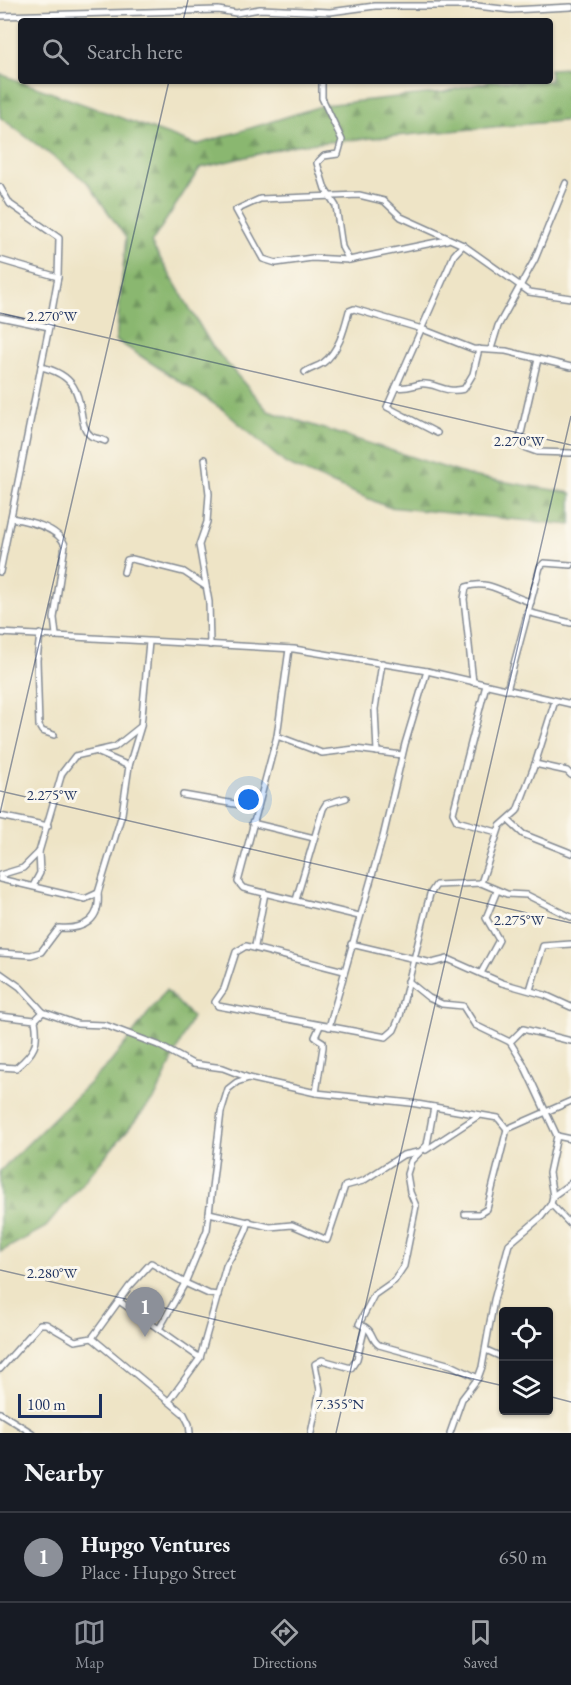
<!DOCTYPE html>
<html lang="en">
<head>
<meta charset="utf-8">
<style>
	:root { --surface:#171b24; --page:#242831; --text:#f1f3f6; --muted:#9ea1a6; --line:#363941; --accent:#8c9099 }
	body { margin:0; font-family:"EB Garamond",serif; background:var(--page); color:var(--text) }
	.controls { position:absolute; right:18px; bottom:18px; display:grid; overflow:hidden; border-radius:6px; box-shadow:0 2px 4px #0004 }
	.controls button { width:54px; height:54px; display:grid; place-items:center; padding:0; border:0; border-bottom:2px solid var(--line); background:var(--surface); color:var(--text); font:30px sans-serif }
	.scale { position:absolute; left:18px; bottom:15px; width:84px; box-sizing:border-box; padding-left:6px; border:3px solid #1b2f5e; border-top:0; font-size:16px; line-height:21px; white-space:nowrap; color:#1b2f5e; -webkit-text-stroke:4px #fbf7ec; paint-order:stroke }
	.you { position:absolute; left:249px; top:800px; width:21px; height:21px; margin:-15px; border:4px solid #fff; border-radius:50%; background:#1a73e8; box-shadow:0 0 0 9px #1a73e833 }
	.badge { display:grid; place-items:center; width:39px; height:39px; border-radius:50%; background:var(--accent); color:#fff; font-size:20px; font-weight:700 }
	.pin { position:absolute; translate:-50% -50px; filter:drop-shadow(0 2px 3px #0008) }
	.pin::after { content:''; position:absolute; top:32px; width:21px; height:18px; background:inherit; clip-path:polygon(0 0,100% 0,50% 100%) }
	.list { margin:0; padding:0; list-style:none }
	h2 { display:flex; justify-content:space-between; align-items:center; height:78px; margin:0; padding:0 24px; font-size:26px }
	h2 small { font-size:20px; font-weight:400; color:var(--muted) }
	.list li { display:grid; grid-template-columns:39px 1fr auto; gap:18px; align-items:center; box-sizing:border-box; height:90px; padding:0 24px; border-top:2px solid var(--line) }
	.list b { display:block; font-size:22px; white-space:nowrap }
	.list p { margin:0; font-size:20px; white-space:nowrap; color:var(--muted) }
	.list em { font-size:20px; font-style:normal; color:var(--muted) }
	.icon { flex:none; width:33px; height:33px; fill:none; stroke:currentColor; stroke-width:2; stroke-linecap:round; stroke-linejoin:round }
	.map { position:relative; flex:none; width:571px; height:1433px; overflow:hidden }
	.search { position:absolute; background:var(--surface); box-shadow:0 2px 4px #0004; left:18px; right:18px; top:18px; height:66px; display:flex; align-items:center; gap:15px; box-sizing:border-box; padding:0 21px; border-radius:6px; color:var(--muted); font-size:22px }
	.sheet { height:168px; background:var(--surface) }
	nav { display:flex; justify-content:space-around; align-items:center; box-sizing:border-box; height:84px; border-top:2px solid var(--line); background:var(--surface); font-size:16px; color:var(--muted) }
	nav a { display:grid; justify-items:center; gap:3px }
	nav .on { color:var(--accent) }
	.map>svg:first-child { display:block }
</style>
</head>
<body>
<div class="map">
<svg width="571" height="1433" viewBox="0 0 571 1433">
	<defs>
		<pattern id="forest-firs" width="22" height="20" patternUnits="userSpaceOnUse" patternTransform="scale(1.5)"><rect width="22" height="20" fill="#8ab76f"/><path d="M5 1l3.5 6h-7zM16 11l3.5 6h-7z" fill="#70955e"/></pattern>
	</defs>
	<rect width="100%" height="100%" fill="#fbf7ec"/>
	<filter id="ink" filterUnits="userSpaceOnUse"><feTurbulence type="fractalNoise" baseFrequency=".0167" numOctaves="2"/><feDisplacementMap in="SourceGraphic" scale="12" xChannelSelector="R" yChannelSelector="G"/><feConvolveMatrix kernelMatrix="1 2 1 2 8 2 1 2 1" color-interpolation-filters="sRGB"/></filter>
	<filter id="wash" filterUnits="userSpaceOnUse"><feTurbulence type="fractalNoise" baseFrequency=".008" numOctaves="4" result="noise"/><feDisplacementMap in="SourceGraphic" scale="24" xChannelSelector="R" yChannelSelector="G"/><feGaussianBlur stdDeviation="1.35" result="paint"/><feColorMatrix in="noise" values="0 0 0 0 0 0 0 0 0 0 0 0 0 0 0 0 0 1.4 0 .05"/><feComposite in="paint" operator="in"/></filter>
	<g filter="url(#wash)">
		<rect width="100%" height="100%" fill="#eee4c6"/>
		<g fill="url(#forest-firs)" stroke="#527366" stroke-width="1.5">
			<path d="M 571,68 L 571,120 L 296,145 L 200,168 L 151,243 L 212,346 L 268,411 L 471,476 L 571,493 L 571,525 L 388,507 L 286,464 L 222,409 L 116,340 L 126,238 L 87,182 L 0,117 L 0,74 L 196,145 L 324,105 L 443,92 L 491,81 L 550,81 L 550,69 Z"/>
			<path d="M 166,990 L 192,1017 L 156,1096 L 46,1227 L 0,1252 L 0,1171 L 111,1062 Z"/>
		</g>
	</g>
	<g filter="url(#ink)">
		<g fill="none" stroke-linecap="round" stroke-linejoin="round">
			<g stroke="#848a92" stroke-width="8">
				<g id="minor">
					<path d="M 0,16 L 218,10 L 236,13 L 260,9 L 330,12 L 375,6 L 477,6 L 511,10 L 571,7"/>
					<path d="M 322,81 L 322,98 L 342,140 L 338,154 L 324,156 L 317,163 L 325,189 L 336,206 L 342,247 L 349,260"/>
					<path d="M 0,187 L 10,204 L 59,238 L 58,277 L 49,327 L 0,317"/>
					<path d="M 447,240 L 349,260 L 312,258 L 276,263 L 263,259 L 236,210 L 260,199 L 359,195 L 384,201 L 401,217 L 463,245 L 529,292 L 571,298"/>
					<path d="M 0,260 L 58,277"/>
					<path d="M 491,349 L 498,326 L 535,259 L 566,183"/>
					<path d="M 538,359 L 520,438 L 523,447 L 537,452 L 571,453"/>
					<path d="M 41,367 C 95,379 72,422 91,436 C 94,438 101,439 105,441"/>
					<path d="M 305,372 C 311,368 317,367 323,363 C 339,351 344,330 349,311 L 354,309 L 422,329 L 473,349 L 506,351 L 571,367"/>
					<path d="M 396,387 C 406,389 411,386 420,384 C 435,382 444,394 464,389 L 473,374 L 479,349"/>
					<path d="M 437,433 L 387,407 L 454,255 L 463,245"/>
					<path d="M 205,459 L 209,494 L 207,522 L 199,545 L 209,602 L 210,645"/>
					<path d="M 11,518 C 28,521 58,527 65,545 L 54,618 L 56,635"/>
					<path d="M 0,572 L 49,327"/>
					<path d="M 124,572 L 127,560 L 132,559 L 184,572 L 205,586"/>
					<path d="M 527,612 L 571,623"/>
					<path d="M 0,633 L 294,649 L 427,671 L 571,704"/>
					<path d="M 40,634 L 37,660 L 39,726 L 42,731 L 54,735"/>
					<path d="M 289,649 L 277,736 L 238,882 L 243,888 L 359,916"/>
					<path d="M 473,682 L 464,599 L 466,587 C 489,578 509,597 531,602"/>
					<path d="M 486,685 L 453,813 L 457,821 L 497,832"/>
					<path d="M 507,690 L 540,567 L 544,563 L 571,565"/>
					<path d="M 277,736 L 322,753 L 355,749 L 402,755"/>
					<path d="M 377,752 L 375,709 L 382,663"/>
					<path d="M 99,753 L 129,766"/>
					<path d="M 535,764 L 567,771 L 571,775"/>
					<path d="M 183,795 L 258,808"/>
					<path d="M 0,816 L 48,826"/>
					<path d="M 508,820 L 523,834 L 571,853"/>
					<path d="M 252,823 L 314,838"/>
					<path d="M 0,875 L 23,868 L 39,852 L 62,773 L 75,756 L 115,747 L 140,727"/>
					<path d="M 0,879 L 85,899 L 98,893 L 122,814 L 129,766 L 141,726 L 149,642"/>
					<path d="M 481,883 L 500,826 L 517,811 L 535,764 L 555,701"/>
					<path d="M 33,886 L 40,873 L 39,852"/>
					<path d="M 296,900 L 323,809 L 326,804 L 346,798"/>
					<path d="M 351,944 L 432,963 L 448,959 L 502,983 L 545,995 L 571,1007"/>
					<path d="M 255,946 L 265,893"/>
					<path d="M 0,953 L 31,955 L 41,952 L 59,928 C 83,930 101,921 98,893"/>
					<path d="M 344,971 L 246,946 L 236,952 L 224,989 L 215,1002 L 218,1006 L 386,1037 L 394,1030 L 400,1016 L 430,894 L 436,885 L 481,883 L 507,894 L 527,895 L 571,917"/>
					<path d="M 0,973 L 20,987 L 43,1012 L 77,1024 L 105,1025 L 158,1045 L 193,1064 L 223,1068 L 249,1078"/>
					<path d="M 481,973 L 499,940 L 486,918 L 497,891"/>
					<path d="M 408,981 L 429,998 L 442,1004 L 463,1006 L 475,1025 L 510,1042 L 523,1063 L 557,1136 L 549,1173 L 553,1196 L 551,1204 L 541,1217 L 509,1244 L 494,1300 L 482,1367 L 478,1378 L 462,1399 L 450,1433"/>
					<path d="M 530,990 L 543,946 L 571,944"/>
					<path d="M 0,1016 L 35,1020"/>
					<path d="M 329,1027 L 383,837 L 405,744 L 427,671"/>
					<path d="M 510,1042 L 523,1029 L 571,1041"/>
					<path d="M 0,1067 L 16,1068 C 35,1052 39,1044 35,1020 L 43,1012"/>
					<path d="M 316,1093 L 323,1047 L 323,1042 L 315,1037 L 320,1026"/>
					<path d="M 557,1136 L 571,1139"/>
					<path d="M 426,1150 L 478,1116"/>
					<path d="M 553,1196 L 571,1183"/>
					<path d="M 551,1204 L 571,1225"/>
					<path d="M 209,1213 L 270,1227 L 292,1225 L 327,1240 L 345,1186 L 363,1181 L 403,1155 L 418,1152"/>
					<path d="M 465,1214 L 479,1214 L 487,1209 L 507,1129"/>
					<path d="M 119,1301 L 200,1358"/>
					<path d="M 365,1327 C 373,1331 371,1340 379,1345 L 451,1365 L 478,1378"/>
					<path d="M 159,1329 L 185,1283 L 209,1294 L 218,1295"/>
					<path d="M 92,1338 L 184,1414 L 189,1424 L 190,1433"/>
					<path d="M 486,1350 L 504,1358"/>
					<path d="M 0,1369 L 40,1324 L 46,1324 L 75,1341 L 92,1338 L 129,1287 L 151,1263 L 185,1283 L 207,1230 L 221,1112 L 228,1089 L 237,1082 L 249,1078 L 316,1093 L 411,1103 L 498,1118 L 507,1129 L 571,1101"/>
					<path d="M 169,1401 L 200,1358 L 226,1266 C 234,1250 245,1239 249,1221"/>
					<path d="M 0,1413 L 32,1433"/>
					<path d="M 311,1433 L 320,1390 L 315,1364 L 322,1360 L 351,1368 L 357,1359 L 365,1327 L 359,1324 L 374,1295 L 394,1281 L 404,1266 L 416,1206 L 410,1192 L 407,1174 L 411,1161 L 427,1145 L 434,1107"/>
				</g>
			</g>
			<use href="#minor" stroke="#fff" stroke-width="5"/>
		</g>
	</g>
	<path fill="none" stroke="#1b2f5e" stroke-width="1.5" stroke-opacity="0.45" d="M 183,21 L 188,0M 0,313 L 571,445M 0,791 L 571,923M 0,813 L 169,81M 0,1270 L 504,1386M 548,1396 L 571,1402M 336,1433 L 571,416"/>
	<g font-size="15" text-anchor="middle" fill="#1b2f5e" stroke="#fbf7ec" stroke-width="6" stroke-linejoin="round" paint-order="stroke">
		<text x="52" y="321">2.270°W</text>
		<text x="519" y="446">2.270°W</text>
		<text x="52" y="800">2.275°W</text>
		<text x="519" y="925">2.275°W</text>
		<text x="52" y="1278">2.280°W</text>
		<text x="340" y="1409">7.355°N</text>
	</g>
</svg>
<div class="controls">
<button><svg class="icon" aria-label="locate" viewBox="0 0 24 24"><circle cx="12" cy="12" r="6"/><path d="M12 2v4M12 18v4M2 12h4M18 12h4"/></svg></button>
<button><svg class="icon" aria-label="layers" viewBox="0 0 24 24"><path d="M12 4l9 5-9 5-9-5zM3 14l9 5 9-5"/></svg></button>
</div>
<div class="scale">100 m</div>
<div class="you"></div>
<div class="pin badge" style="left:145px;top:1337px">1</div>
<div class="search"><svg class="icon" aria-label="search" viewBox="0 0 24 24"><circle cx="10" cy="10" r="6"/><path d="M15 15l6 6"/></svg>Search here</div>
</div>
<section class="sheet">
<h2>Nearby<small></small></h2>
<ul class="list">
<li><span class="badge">1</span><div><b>Hupgo Ventures</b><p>Place · Hupgo Street</p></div><em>650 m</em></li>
</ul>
</section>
<nav>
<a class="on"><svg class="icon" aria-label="map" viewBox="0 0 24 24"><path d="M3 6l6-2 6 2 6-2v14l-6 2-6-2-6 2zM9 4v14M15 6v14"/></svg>Map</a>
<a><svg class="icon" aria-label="directions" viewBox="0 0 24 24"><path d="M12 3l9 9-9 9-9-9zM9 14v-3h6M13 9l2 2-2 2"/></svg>Directions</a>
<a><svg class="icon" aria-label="saved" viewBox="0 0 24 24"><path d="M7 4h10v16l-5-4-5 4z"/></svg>Saved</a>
</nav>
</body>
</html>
